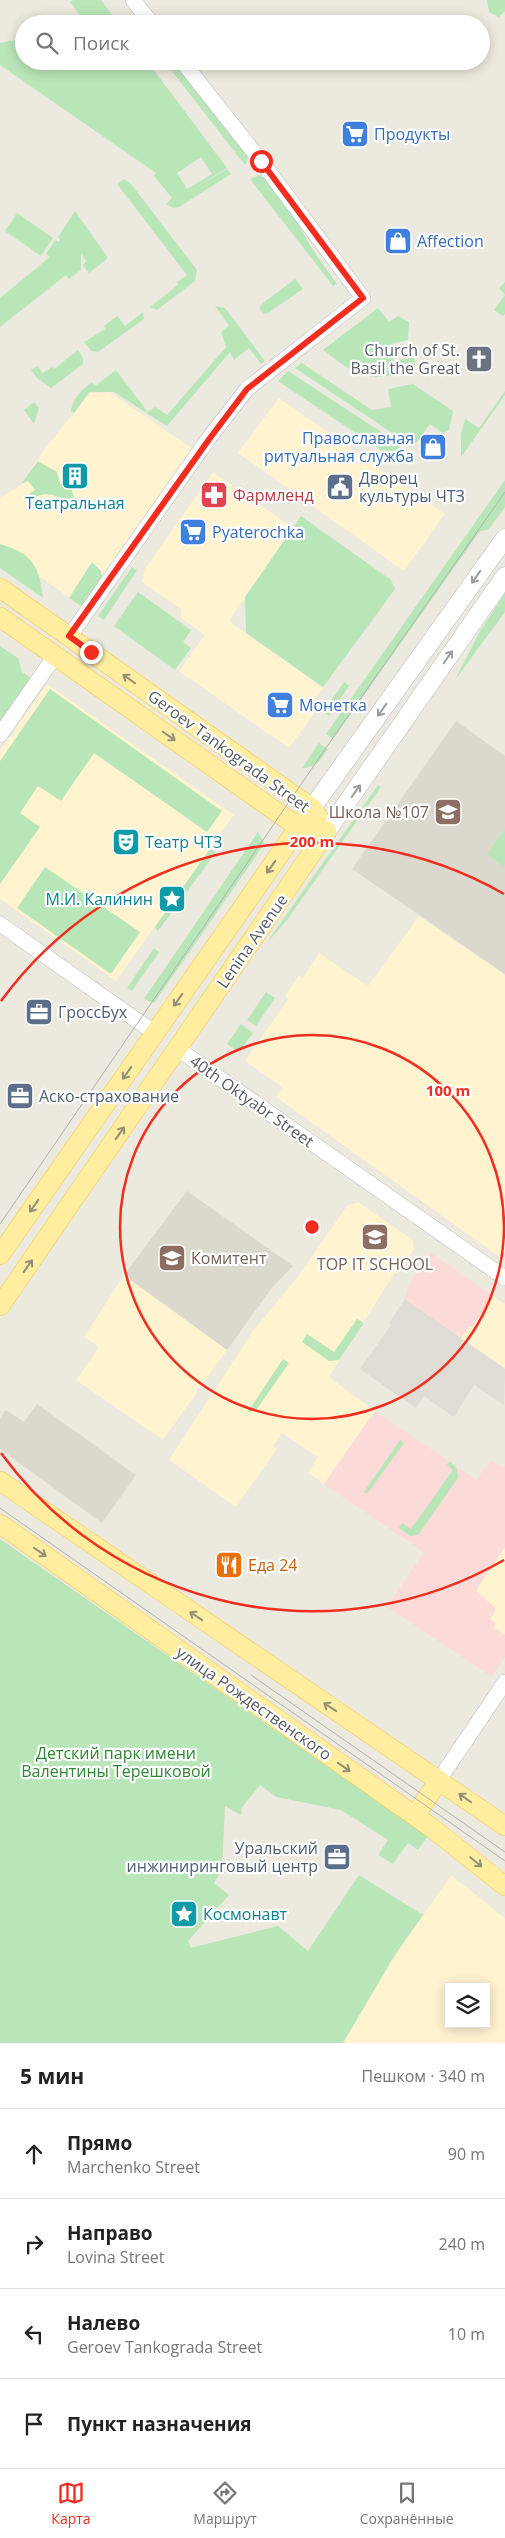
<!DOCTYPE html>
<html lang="ru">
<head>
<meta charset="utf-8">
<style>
	:root { --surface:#fff; --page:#f2f2f2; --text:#222; --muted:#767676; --line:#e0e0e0; --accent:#f22c1e }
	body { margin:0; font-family:"Open Sans",sans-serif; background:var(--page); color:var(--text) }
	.controls { position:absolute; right:15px; bottom:15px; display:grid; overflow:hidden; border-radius:0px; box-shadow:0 2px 12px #0003 }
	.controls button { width:45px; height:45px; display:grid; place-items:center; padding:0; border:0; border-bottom:1px solid var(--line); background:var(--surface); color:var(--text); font:25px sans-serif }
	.stop { position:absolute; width:15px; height:15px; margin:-11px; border:4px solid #f22c1e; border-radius:50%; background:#fff }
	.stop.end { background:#f22c1e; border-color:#fff; box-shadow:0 1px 5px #0008 }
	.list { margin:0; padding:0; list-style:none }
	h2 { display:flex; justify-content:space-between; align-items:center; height:65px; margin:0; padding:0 20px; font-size:21px }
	h2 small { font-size:16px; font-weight:400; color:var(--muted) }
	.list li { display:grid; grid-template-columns:32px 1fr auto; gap:15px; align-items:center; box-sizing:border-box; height:90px; padding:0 20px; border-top:1px solid var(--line) }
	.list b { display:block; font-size:19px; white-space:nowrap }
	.list p { margin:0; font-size:16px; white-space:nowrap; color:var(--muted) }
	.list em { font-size:16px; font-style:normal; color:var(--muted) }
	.icon { flex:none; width:28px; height:28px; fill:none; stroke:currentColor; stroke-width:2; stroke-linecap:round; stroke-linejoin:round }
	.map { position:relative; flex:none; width:505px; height:2043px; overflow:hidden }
	.search { position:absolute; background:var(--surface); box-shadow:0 2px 12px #0003; left:15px; right:15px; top:15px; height:55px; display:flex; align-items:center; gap:12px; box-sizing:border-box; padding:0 18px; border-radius:28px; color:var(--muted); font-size:19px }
	.sheet { height:425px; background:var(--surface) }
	nav { display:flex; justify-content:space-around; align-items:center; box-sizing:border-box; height:70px; border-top:1px solid var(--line); background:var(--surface); font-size:14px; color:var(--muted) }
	nav a { display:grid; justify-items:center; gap:2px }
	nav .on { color:var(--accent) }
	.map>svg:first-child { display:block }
</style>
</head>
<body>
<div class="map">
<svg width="505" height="2043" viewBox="0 0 505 2043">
	<rect width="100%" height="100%" fill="#ece9de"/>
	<g fill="#fff3d0" fill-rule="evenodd">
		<path d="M 110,392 L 194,450 L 83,607 L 0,549 L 0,498 L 21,485 L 43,451 L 90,393 Z"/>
		<path d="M 279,398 L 445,514 L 404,571 L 238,453 Z"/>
		<path d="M 213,472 L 293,528 L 229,621 L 323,688 L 314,700 L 320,705 L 289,748 L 179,671 L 205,635 L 181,618 L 181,609 L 142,582 L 145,569 Z"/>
		<path d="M 47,684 L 234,815 L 116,981 L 0,899 L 0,751 Z"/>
		<path d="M 419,916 L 505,975 L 505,1253 L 501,1258 L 276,1097 L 282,1087 L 245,1061 L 288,999 L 285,996 L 299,975 L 303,978 L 319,953 L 368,986 Z"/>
		<path d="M 358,1202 L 413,1240 L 414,1249 L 398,1272 L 394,1274 L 329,1377 L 375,1411 L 324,1484 L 308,1473 L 318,1457 L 282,1433 L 273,1446 L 277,1449 L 236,1507 L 169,1460 L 253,1331 L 299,1275 L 347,1206 Z"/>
		<path d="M 124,1275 L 227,1350 L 163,1440 L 76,1380 L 99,1347 L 84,1337 Z"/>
		<path d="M 493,1296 L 505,1304 L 505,1368 L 461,1338 L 469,1326 L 472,1327 Z"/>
		<path d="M 505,1547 L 505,1635 L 493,1627 L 476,1590 Z"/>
		<path d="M 451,1875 L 505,1918 L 505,2043 L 343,2043 L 395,1956 ZM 449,1987 L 486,1987 L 486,2024 L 449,2024 Z"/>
	</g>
	<path fill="#dfdcd6" d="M 405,1299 L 505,1369 L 504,1405 L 474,1385 L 454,1417 L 424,1396 L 416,1408 L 360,1369 L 391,1325 L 389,1323 Z"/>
	<g fill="#dbd8cd">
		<path d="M 456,721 L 505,756 L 505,974 L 352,869 Z"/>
		<path d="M 187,1191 L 293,1266 L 271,1289 L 227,1350 L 124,1275 Z"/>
		<path d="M 37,1404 L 136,1475 L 102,1523 L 0,1449 L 0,1418 L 6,1410 L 24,1422 Z"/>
	</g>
	<g fill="#fcdad7">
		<path d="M 431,1253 L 493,1296 L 472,1327 L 469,1326 L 461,1338 L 405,1299 L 409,1285 Z"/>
		<path d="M 375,1411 L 476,1480 L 491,1460 L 503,1469 L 505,1466 L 505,1547 L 476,1590 L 496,1609 L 490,1619 L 496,1623 L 493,1627 L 505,1635 L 505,1657 L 492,1677 L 387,1607 L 424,1552 L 324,1484 Z"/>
	</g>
	<g fill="#b9e6b8" fill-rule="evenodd">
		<path d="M 74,0 L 101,0 L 119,24 L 87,24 L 70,2 Z"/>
		<path d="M 487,0 L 505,0 L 505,11 L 499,17 L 489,12 Z"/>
		<path d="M 24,38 L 24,61 L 147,61 L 227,168 L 189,192 L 227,169 L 231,174 L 179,207 L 173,208 L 166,204 L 172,198 L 154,176 L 156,173 L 0,65 L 0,43 ZM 201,157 L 212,174 L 187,189 L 177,173 Z"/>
		<path d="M 164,61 L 172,61 L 248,157 L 245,165 Z"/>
		<path d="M 259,175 L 265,178 L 295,218 L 312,249 L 337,284 L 333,286 L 250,179 Z"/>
		<path d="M 124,179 L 131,184 L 197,270 L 195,281 L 157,310 L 150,307 L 178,285 L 177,282 L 187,275 L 117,184 Z"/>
		<path d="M 75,211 L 108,258 L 89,273 L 83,265 L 86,261 L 81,253 L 81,270 L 69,279 L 66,275 L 0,327 L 0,298 L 50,257 L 46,254 L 55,240 L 59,242 L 60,239 L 58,237 Z"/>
		<path d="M 17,213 L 53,238 L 41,256 L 5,231 Z"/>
		<path d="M 295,279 L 303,289 L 268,313 L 264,314 L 259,308 L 263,303 Z"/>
		<path d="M 505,282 L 505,314 L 503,316 L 494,310 L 505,295 L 499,288 Z"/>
		<path d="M 215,306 L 225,308 L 265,361 L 261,364 L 249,348 L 234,360 L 230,352 L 167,426 L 146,413 L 155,407 L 167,415 L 226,347 L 221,332 L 229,325 Z"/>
		<path d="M 378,308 L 389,322 L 398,316 L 409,322 L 408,340 L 391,344 L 394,361 L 412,357 L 412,351 L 414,351 L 415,366 C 411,375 403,374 395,375 C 358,381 351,370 323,350 Z"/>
		<path d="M 143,312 L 144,319 L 98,352 L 91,351 L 84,342 L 105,329 L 104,326 L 117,316 L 125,326 Z"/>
		<path d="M 78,350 L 83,358 L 83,364 L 51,388 L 37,378 L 31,370 L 37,366 L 43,373 L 52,367 L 54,369 Z"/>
		<path d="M 302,363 L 372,410 L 391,407 L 388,389 L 413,384 L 453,411 L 449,430 L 443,433 L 430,424 L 413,447 L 295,368 Z"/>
		<path d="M 116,370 L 147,411 L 145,412 L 114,392 L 89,392 L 74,413 L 71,411 C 73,397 81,391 92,382 L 95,386 Z"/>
		<path d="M 288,371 L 401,445 L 393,458 L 278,381 Z"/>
		<path d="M 505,391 L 505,395 L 461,457 L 461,434 L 465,419 L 479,428 Z"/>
		<path d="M 34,402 L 39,408 L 34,424 L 24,410 Z"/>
		<path d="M 38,461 L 57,472 L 60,483 L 72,491 L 77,511 C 64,498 49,488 32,499 L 29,494 L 35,490 L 28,481 L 21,484 Z"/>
		<path d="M 505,480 L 505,507 L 488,530 L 480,531 L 333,739 L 326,734 Z"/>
		<path d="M 301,516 L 391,580 L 395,589 L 323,687 L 246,633 L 245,597 Z"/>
		<path d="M 0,544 C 33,553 39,567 43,598 L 0,568 Z"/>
		<path d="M 92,562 L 101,571 L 102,576 L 83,607 L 69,598 Z"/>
		<path d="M 132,567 L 137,570 L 104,620 L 98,616 Z"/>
		<path d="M 138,592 L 191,630 L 183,642 L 191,648 L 175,670 L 114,626 Z"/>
		<path d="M 505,593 L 505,612 L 455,680 L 480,631 Z"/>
		<path d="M 0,646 L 18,658 L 22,672 L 31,678 L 0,723 Z"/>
		<path d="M 344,682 L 349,686 L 329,716 L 323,712 Z"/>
		<path d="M 50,689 L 222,811 L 207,832 L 94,753 L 61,801 L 38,786 L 20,813 L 40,827 L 0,884 L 0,761 Z"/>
		<path d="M 319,743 L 328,749 C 321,759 317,768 302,768 Z"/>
		<path d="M 378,785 L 381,787 L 287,920 L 265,945 Z"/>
		<path d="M 505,829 L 505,867 L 487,854 Z"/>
		<path d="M 258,832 L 264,843 L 258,853 L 154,1003 L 144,999 Z"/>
		<path d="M 210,849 L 216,852 L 158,931 L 155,927 Z"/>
		<path d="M 45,867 L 140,932 L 111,974 L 17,908 Z"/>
		<path d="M 154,948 L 159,952 L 132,991 L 127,988 Z"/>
		<path d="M 266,992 L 275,998 L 256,1026 L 247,1020 Z"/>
		<path d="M 241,1024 L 253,1033 L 239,1052 L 227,1044 Z"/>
		<path d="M 357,1319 L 364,1323 L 339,1360 L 329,1361 L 302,1342 L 307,1334 L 334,1352 Z"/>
		<path d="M 283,1359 L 289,1363 L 257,1409 L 247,1413 Z"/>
		<path d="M 400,1440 L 404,1443 L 367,1494 L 364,1492 Z"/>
		<path d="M 450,1461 L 457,1469 L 458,1478 L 418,1535 L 410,1536 L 399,1528 L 402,1523 L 411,1529 L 453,1470 L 447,1465 Z"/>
		<path d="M 0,1539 L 428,1836 L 418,1850 L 408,1843 L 393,1864 L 378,1855 L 388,1840 L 341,1810 L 276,1797 L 260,1785 L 242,1807 L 241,1815 L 225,1806 L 222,1869 L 214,1883 L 229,1895 L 188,1941 L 191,1948 L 278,1926 L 308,1951 L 359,1875 L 423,1915 L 394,1956 L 343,2043 L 0,2043 Z"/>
	</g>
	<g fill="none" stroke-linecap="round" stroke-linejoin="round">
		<g stroke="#b4b7bd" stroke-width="16">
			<g id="tertiary">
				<path d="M 133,0 L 152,24"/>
				<path d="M 69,637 L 209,438 L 247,389 L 363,298 L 261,161 L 182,61"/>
				<path d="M 0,735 L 55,656"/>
				<path d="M 0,924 L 155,1033"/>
				<path d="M 178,1049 L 505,1278"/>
				<path d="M 439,1780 L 505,1682"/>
			</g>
		</g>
		<g stroke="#b7bbc2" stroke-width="19">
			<g id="secondary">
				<path d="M 312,808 L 505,538"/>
				<path d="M 327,831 L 505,576"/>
			</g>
		</g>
		<g stroke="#f9c64a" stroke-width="20">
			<g id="primary">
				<path d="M 0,588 L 312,808 L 318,817"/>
				<path d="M 0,617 L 298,827 L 309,828"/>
				<path d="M 0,1255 L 312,808"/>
				<path d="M 0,1306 L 327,831"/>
				<path d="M 0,1481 L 505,1826"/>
				<path d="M 0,1524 L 432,1828 L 505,1886"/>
				<path d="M 415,1816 L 439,1780"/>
			</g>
		</g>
		<use href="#tertiary" stroke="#fff" stroke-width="15"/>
		<use href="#secondary" stroke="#fff" stroke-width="18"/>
		<use href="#primary" stroke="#ffeea0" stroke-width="19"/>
		<g stroke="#b1b2b2" stroke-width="1">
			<path d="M 0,1224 L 328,745 L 505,492"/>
			<path d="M 0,1508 L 505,1861"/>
			<path d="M 251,1675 L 505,1852"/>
		</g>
	</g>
	<defs><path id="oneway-shaft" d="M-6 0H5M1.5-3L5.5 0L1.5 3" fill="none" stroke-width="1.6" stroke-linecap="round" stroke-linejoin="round" transform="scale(1.25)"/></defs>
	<g stroke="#9a9da0">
		<use href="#oneway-shaft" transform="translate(476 577) rotate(125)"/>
		<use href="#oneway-shaft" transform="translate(448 657) rotate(-55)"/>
		<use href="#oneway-shaft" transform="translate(382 710) rotate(125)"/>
		<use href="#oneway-shaft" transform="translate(356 791) rotate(-55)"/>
	</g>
	<g stroke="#928f77">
		<use href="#oneway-shaft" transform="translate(129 679) rotate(-145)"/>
		<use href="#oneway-shaft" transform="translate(169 736) rotate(35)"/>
		<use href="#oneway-shaft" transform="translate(271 867) rotate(125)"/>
		<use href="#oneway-shaft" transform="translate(178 1000) rotate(125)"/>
		<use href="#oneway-shaft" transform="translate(127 1073) rotate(125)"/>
		<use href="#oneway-shaft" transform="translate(120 1133) rotate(-55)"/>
		<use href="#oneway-shaft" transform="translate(34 1206) rotate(125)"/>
		<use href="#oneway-shaft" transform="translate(28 1266) rotate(-55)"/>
		<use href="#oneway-shaft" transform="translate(40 1552) rotate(35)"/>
		<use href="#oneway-shaft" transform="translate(196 1616) rotate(-146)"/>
		<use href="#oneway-shaft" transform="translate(330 1707) rotate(-146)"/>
		<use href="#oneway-shaft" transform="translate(344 1767) rotate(35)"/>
		<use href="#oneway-shaft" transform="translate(465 1798) rotate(-145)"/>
		<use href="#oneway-shaft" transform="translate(476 1862) rotate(39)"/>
	</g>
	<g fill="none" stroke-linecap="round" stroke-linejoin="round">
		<path stroke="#f22c1e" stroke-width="6" d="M 91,652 L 69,636 L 210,438 L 247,389 L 363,298 L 261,161"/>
	</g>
	<g fill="none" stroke="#f22c1e" stroke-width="2.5">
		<circle cx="312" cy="1227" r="192"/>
		<path d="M504 1560A385 385 0 0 1 1 1453M1 1001A385 385 0 0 1 504 894"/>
	</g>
	<defs>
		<g id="supermarket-square" transform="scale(1.4375)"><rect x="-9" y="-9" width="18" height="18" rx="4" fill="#3f7fe0" stroke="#fff"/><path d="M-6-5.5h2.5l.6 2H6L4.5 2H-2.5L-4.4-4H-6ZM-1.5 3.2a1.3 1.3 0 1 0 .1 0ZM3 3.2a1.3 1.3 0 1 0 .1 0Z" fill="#fff"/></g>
		<g id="shop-square" transform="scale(1.4375)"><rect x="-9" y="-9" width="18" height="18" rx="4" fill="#3f7fe0" stroke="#fff"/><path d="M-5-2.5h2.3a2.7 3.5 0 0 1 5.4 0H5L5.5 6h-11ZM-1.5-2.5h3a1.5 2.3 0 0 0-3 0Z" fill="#fff"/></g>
		<g id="church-square" transform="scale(1.4375)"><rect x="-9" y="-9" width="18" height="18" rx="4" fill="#6b7280" stroke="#fff"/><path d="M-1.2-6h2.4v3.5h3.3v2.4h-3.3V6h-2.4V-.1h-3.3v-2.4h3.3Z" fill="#fff"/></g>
		<g id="building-square" transform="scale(1.4375)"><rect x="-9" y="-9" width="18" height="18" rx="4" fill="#0f9aa8" stroke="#fff"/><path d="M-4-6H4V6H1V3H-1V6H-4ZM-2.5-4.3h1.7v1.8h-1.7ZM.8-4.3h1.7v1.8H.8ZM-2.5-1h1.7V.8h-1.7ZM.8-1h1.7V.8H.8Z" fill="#fff"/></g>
		<g id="civic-square" transform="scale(1.4375)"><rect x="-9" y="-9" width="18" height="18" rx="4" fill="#5c6f8a" stroke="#fff"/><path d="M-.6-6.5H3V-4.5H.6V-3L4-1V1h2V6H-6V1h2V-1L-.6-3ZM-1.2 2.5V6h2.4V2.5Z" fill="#fff"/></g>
		<g id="pharmacy-square" transform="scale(1.4375)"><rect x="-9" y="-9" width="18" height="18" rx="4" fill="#e0444e" stroke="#fff"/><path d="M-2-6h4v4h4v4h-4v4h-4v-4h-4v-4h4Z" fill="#fff"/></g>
		<g id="school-square" transform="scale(1.4375)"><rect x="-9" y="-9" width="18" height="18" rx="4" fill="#8d6e63" stroke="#fff"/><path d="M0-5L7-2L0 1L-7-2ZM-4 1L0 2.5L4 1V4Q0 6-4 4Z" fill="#fff"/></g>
		<g id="theatre-square" transform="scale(1.4375)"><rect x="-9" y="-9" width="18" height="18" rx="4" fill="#0f9aa8" stroke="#fff"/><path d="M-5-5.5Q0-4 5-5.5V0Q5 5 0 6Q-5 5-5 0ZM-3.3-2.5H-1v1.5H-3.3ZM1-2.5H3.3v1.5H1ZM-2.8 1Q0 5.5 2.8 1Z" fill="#fff"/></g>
		<g id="sight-square" transform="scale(1.4375)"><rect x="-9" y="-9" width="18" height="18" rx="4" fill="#0f9aa8" stroke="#fff"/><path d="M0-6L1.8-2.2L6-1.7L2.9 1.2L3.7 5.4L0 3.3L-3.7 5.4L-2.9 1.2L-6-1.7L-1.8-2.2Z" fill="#fff"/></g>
		<g id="office-square" transform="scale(1.4375)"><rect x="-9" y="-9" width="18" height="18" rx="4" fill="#5c6f8a" stroke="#fff"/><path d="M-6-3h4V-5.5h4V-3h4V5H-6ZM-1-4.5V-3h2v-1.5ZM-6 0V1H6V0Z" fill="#fff"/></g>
		<g id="university-square" transform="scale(1.4375)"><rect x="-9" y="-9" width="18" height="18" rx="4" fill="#8d6e63" stroke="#fff"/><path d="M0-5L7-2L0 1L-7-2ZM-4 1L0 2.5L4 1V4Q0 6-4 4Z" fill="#fff"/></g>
		<g id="restaurant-square" transform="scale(1.4375)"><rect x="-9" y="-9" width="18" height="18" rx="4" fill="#e8710a" stroke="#fff"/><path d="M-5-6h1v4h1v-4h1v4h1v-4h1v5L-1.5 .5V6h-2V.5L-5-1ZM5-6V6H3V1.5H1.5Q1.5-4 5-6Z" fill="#fff"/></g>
	</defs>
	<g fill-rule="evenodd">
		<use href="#supermarket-square" x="355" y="134"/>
		<use href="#shop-square" x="398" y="241"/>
		<use href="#church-square" x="479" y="359"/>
		<use href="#shop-square" x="433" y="447"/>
		<use href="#building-square" x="75" y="476"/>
		<use href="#civic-square" x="340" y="487"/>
		<use href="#pharmacy-square" x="214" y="495"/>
		<use href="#supermarket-square" x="193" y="532"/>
		<use href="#supermarket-square" x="280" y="705"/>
		<use href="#school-square" x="448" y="812"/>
		<use href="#theatre-square" x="126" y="842"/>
		<use href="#sight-square" x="172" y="899"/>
		<use href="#office-square" x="39" y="1012"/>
		<use href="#office-square" x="20" y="1096"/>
		<use href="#school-square" x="375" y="1237"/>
		<use href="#university-square" x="172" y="1258"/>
		<use href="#restaurant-square" x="229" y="1565"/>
		<use href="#office-square" x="337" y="1857"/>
		<use href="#sight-square" x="184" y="1914"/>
	</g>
	<g text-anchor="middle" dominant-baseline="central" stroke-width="4.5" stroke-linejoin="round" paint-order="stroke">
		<g font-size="16" fill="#366cbe" stroke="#fff" text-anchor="start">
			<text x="374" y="134">Продукты</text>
			<text x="417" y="241">Affection</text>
			<text x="414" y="438" text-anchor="end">Православная<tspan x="414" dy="18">ритуальная служба</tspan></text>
			<text x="212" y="532">Pyaterochka</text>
			<text x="299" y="705">Монетка</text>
		</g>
		<g font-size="16" fill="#5b616d" stroke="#fff" text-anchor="end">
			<text x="460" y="350">Church of St.<tspan x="460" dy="18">Basil the Great</tspan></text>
		</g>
		<g font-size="16" fill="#4e5e75" stroke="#fff" text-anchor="start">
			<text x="359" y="478">Дворец<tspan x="359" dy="18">культуры ЧТЗ</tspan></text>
			<text x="58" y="1012">ГроссБух</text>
			<text x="39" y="1096">Аско-страхование</text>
			<text x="318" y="1848" text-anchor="end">Уральский<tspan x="318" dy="18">инжиниринговый центр</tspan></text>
		</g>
		<g font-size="16" fill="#be3a42" stroke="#fff" text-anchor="start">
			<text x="233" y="495">Фармленд</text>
		</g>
		<g font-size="16" fill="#0d838f" stroke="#fff" text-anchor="start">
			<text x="75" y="503" text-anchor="middle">Театральная</text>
			<text x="145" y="842">Театр ЧТЗ</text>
			<text x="153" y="899" text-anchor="end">М.И. Калинин</text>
			<text x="203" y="1914">Космонавт</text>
		</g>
		<g font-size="16" fill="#575c61" stroke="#fff">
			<text transform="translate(229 751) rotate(36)">Geroev Tankograda Street</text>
			<text transform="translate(252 941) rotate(-55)">Lenina Avenue</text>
			<text transform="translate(252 1101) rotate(35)">40th Oktyabr Street</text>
			<text transform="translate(254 1703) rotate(35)">улица Рождественского</text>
		</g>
		<g font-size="16" fill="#785e54" stroke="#fff" text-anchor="end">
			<text x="429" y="812">Школа №107</text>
			<text x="191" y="1258" text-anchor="start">Комитент</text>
			<text x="375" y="1264" text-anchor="middle">TOP IT SCHOOL</text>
		</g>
		<g font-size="16" fill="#c56008" stroke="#fff" text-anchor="start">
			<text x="248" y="1565">Еда 24</text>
		</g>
		<g font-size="16" fill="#308733" stroke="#fff">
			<text x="116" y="1753">Детский парк имени<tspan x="116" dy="18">Валентины Терешковой</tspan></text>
		</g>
	</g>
	<circle cx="312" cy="1227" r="8" fill="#f22c1e" stroke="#fff" stroke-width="2.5"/>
	<g font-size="15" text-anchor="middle" font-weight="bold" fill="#f22c1e" stroke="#fff" stroke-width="4.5" stroke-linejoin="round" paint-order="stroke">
		<text x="312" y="847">200 m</text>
		<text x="448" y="1096">100 m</text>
	</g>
</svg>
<div class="controls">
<button><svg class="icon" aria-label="layers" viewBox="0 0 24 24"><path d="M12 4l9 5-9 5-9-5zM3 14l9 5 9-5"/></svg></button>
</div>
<div class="stop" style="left:261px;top:161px"></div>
<div class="stop end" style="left:91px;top:652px"></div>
<div class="search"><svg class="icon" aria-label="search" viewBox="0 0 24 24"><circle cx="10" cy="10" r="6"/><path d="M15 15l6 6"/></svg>Поиск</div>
</div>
<section class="sheet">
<h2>5 мин<small>Пешком · 340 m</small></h2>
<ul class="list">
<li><svg class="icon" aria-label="ahead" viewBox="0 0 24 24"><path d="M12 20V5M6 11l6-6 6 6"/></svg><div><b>Прямо</b><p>Marchenko Street</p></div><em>90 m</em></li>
<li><svg class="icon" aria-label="right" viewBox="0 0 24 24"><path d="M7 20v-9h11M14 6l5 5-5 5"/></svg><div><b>Направо</b><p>Lovina Street</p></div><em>240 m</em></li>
<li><svg class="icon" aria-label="left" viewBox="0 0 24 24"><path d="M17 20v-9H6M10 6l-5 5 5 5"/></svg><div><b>Налево</b><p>Geroev Tankograda Street</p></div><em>10 m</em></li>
<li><svg class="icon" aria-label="arrive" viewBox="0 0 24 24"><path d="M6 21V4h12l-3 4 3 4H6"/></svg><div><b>Пункт назначения</b></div></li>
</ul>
</section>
<nav>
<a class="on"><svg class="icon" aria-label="map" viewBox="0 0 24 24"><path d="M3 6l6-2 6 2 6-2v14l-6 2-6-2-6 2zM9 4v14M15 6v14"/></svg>Карта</a>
<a><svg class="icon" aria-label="directions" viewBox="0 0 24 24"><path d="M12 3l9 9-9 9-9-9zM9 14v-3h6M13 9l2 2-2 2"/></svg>Маршрут</a>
<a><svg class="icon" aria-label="saved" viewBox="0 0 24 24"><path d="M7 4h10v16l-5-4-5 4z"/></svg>Сохранённые</a>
</nav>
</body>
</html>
